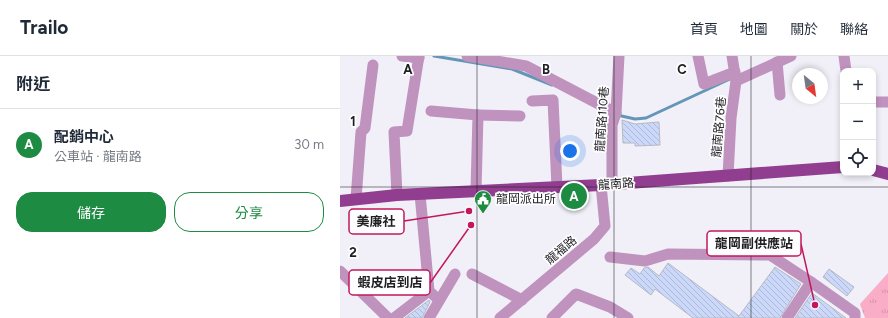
<!DOCTYPE html>
<html lang="zh-TW">
<head>
<meta charset="utf-8">
<style>
	:root { --surface:#fff; --page:#f2f2f3; --text:#1f2937; --muted:#747a83; --line:#e0e1e3; --accent:#1e8b43 }
	body { margin:0; font-family:Figtree,"Noto Sans TC",sans-serif; background:var(--page); color:var(--text) }
	.controls { position:absolute; right:12px; top:12px; display:grid; overflow:hidden; border-radius:8px; box-shadow:0 2px 6px #0003 }
	.controls button { width:36px; height:36px; display:grid; place-items:center; padding:0; border:0; border-bottom:1px solid var(--line); background:var(--surface); color:var(--text); font:20px sans-serif }
	.compass { position:absolute; left:452px; top:12px; width:36px; height:36px; border-radius:50%; background:var(--surface); box-shadow:0 2px 6px #0003; rotate:151deg }
	.you { position:absolute; left:230px; top:95px; width:14px; height:14px; margin:-10px; border:3px solid #fff; border-radius:50%; background:#1a73e8; box-shadow:0 0 0 6px #1a73e833 }
	.badge { display:grid; place-items:center; width:26px; height:26px; border-radius:50%; background:var(--accent); color:#fff; font-size:13px; font-weight:700 }
	.pin { position:absolute; translate:-50% -50%; border:2px solid #fff; box-shadow:0 1px 4px #0006 }
	.list { margin:0; padding:0; list-style:none }
	h2 { display:flex; justify-content:space-between; align-items:center; height:52px; margin:0; padding:0 16px; font-size:17px }
	h2 small { font-size:13px; font-weight:400; color:var(--muted) }
	.list li { display:grid; grid-template-columns:26px 1fr auto; gap:12px; align-items:center; box-sizing:border-box; height:72px; padding:0 16px; border-top:1px solid var(--line) }
	.list b { display:block; font-size:15px; white-space:nowrap }
	.list p { margin:0; font-size:13px; white-space:nowrap; color:var(--muted) }
	.list em { font-size:13px; font-style:normal; color:var(--muted) }
	.actions { display:flex; gap:8px; padding:12px 16px }
	.actions a { flex:1; padding:9px 0; border:1px solid var(--accent); border-radius:16px; text-align:center; font-size:14px; color:var(--accent) }
	.actions .main { background:var(--accent); color:#fff }
	.icon { flex:none; width:22px; height:22px; fill:none; stroke:currentColor; stroke-width:2; stroke-linecap:round; stroke-linejoin:round }
	.map { position:relative; flex:none; width:548px; height:262px; overflow:hidden }
	header { display:flex; align-items:center; gap:24px; box-sizing:border-box; height:56px; padding:0 20px; background:var(--surface); border-bottom:1px solid var(--line) }
	header strong { font-size:19px }
	nav { display:flex; gap:22px; margin-inline-start:auto; font-size:14px }
	main { display:flex }
	aside { flex:1; background:var(--surface) }
	.map>svg:first-child { display:block }
</style>
</head>
<body>
<header>
<strong>Trailo</strong>
<nav><a>首頁</a><a>地圖</a><a>關於</a><a>聯絡</a></nav>
</header>
<main>
<aside>
<h2>附近<small></small></h2>
<ul class="list">
<li><span class="badge">A</span><div><b>配銷中心</b><p>公車站 · 龍南路</p></div><em>30 m</em></li>
</ul>
<div class="actions"><a class="main">儲存</a><a>分享</a></div>
</aside>
<div class="map">
<svg width="548" height="262" viewBox="0 0 548 262">
	<defs>
		<pattern id="park-tufts" width="24" height="20" patternUnits="userSpaceOnUse"><rect width="24" height="20" fill="#faadc6"/><path d="M3 7l-1-3M5 7V3M7 7l1-3M15 17l-1-3M17 17v-4M19 17l1-3" fill="none" stroke="#d694aa"/></pattern>
		<pattern id="building-back-hatch" width="6" height="6" patternUnits="userSpaceOnUse"><rect width="6" height="6" fill="#cbd8f9"/><path d="M-1 5l2 2M0 0l6 6M5-1l2 2" fill="none" stroke="#aeb9d5"/></pattern>
	</defs>
	<rect width="100%" height="100%" fill="#f1eff8"/>
	<path fill="url(#park-tufts)" d="M 548,217 L 548,262 L 525,262 L 520,248 Z"/>
	<g fill="none" stroke-linecap="round" stroke-linejoin="round">
		<g stroke="#6596b8" stroke-width="3">
			<path d="M 94,0 L 172,13 L 212,29"/>
			<path d="M 277,59 L 295,63 L 306,62 L 390,23"/>
		</g>
	</g>
	<g fill="url(#building-back-hatch)" stroke="#b6bac3">
		<path d="M 282,64 L 295,68 L 319,66 L 320,89 L 295,90 L 295,87 L 283,87 Z"/>
		<path d="M 328,207 L 399,260 L 435,211 L 461,228 L 440,262 L 353,262 L 315,233 L 311,239 L 285,219 L 291,212 L 300,218 L 304,212 L 308,211 L 319,220 Z"/>
		<path d="M 489,213 L 514,231 L 507,240 L 483,221 Z"/>
		<path d="M 472,237 L 506,262 L 455,262 Z"/>
		<path d="M 89,244 L 90,246 L 82,262 L 65,262 Z"/>
	</g>
	<g fill="none" stroke-linecap="round" stroke-linejoin="round">
		<g stroke="#c092be" stroke-width="11">
			<path d="M 62,0 L 79,2"/>
			<path d="M 127,0 L 186,10 L 276,57"/>
			<path d="M 358,0 L 364,28 L 395,16"/>
			<path d="M 504,0 L 506,15"/>
			<path d="M 437,6 L 440,39"/>
			<path d="M 396,25 L 451,0"/>
			<path d="M 192,45 L 213,44 L 217,131"/>
			<path d="M 533,46 L 548,46"/>
			<path d="M 91,55 L 138,59 L 136,135"/>
			<path d="M 138,59 L 180,60"/>
			<path d="M 388,120 L 391,62 L 396,25 L 392,0"/>
			<path d="M 272,128 L 272,69 L 276,57 L 279,0"/>
			<path d="M 80,138 L 89,235 L 99,244"/>
			<path d="M 57,139 L 54,76 L 67,75 L 79,0"/>
			<path d="M 16,143 L 21,76 L 25,72 L 33,9"/>
			<path d="M 270,201 L 305,205 L 328,198 L 430,199 L 471,226 L 447,262"/>
			<path d="M 0,215 L 48,262"/>
			<path d="M 132,218 L 182,244"/>
			<path d="M 471,226 L 515,257 L 515,262"/>
			<path d="M 54,262 L 89,235"/>
			<path d="M 89,262 L 115,218"/>
			<path d="M 160,262 L 254,183 L 265,170 L 261,129"/>
			<path d="M 212,262 L 236,238 L 270,251 L 288,262"/>
		</g>
		<g stroke="#923e90" stroke-width="12">
			<path d="M 533,114 L 548,118"/>
			<path d="M 0,145 L 57,139 L 261,129 L 503,111"/>
		</g>
	</g>
	<path fill="none" stroke="#1f1e21" stroke-width="1" stroke-opacity="0.55" d="M 137,0 L 137,262M 274,0 L 274,262M 411,0 L 411,262M 0,131 L 548,131"/>
	<defs>
		<g id="civic-pin" transform="scale(0.9)"><path d="M0 17L-7.5 6A9.5 9.5 0 1 1 7.5 6Z" fill="#1e8b43" stroke="#fefdff"/><path d="M-.6-6.5H3V-4.5H.6V-3L4-1V1h2V6H-6V1h2V-1L-.6-3ZM-1.2 2.5V6h2.4V2.5Z" fill="#fff"/></g>
	</defs>
	<g fill-rule="evenodd">
		<use href="#civic-pin" x="143" y="143"/>
	</g>
	<g text-anchor="middle" dominant-baseline="central" stroke-width="3.5" stroke-linejoin="round" paint-order="stroke">
		<g font-size="12" fill="#1f1e21" stroke="#fefdff">
			<text transform="translate(262 63) rotate(-86)">龍南路110巷</text>
			<text transform="translate(379 71) rotate(-85)">龍南路76巷</text>
			<text transform="translate(276 128) rotate(-4)">龍南路</text>
			<text transform="translate(221 194) rotate(-40)">龍福路</text>
		</g>
		<g font-size="12" fill="#1f1e21" stroke="#fefdff" text-anchor="start">
			<text x="156" y="143">龍岡派出所</text>
		</g>
	</g>
	<g font-size="13" text-anchor="middle" font-weight="bold" fill="#1f1e21" stroke="#fefdff" stroke-width="3.5" stroke-linejoin="round" paint-order="stroke">
		<text x="68" y="18">A</text>
		<text x="206" y="18">B</text>
		<text x="342" y="18">C</text>
		<text x="13" y="70">1</text>
		<text x="13" y="201">2</text>
	</g>
	<path fill="none" stroke="#c2185b" stroke-width="1.5" d="M129 155L64 165M475 249L461 188M131 169L90 227"/>
	<g fill="#c2185b" stroke="#fefdff" stroke-width="1.5">
		<circle cx="129" cy="155" r="4"/>
		<circle cx="475" cy="249" r="4"/>
		<circle cx="131" cy="169" r="4"/>
	</g>
	<g fill="#fefdff" stroke="#c2185b" stroke-width="1.5">
		<rect x="9" y="153" width="55" height="25" rx="4"/>
		<rect x="367" y="175" width="94" height="25" rx="4"/>
		<rect x="9" y="214" width="81" height="25" rx="4"/>
	</g>
	<g font-size="13" text-anchor="middle" font-weight="bold" fill="#1f1e21">
		<text x="36" y="170">美廉社</text>
		<text x="414" y="192">龍岡副供應站</text>
		<text x="50" y="231">蝦皮店到店</text>
	</g>
</svg>
<div class="controls">
<button>+</button>
<button>−</button>
<button><svg class="icon" aria-label="locate" viewBox="0 0 24 24"><circle cx="12" cy="12" r="6"/><path d="M12 2v4M12 18v4M2 12h4M18 12h4"/></svg></button>
</div>
<svg class="compass" viewBox="-18 -18 36 36"><path d="M0-13l5 13h-10z" fill="#e53935"/><path d="M0 13l5-13h-10z" fill="#747a83"/></svg>
<div class="you"></div>
<div class="pin badge" style="left:234px;top:140px">A</div>
</div>
</main>
</body>
</html>
